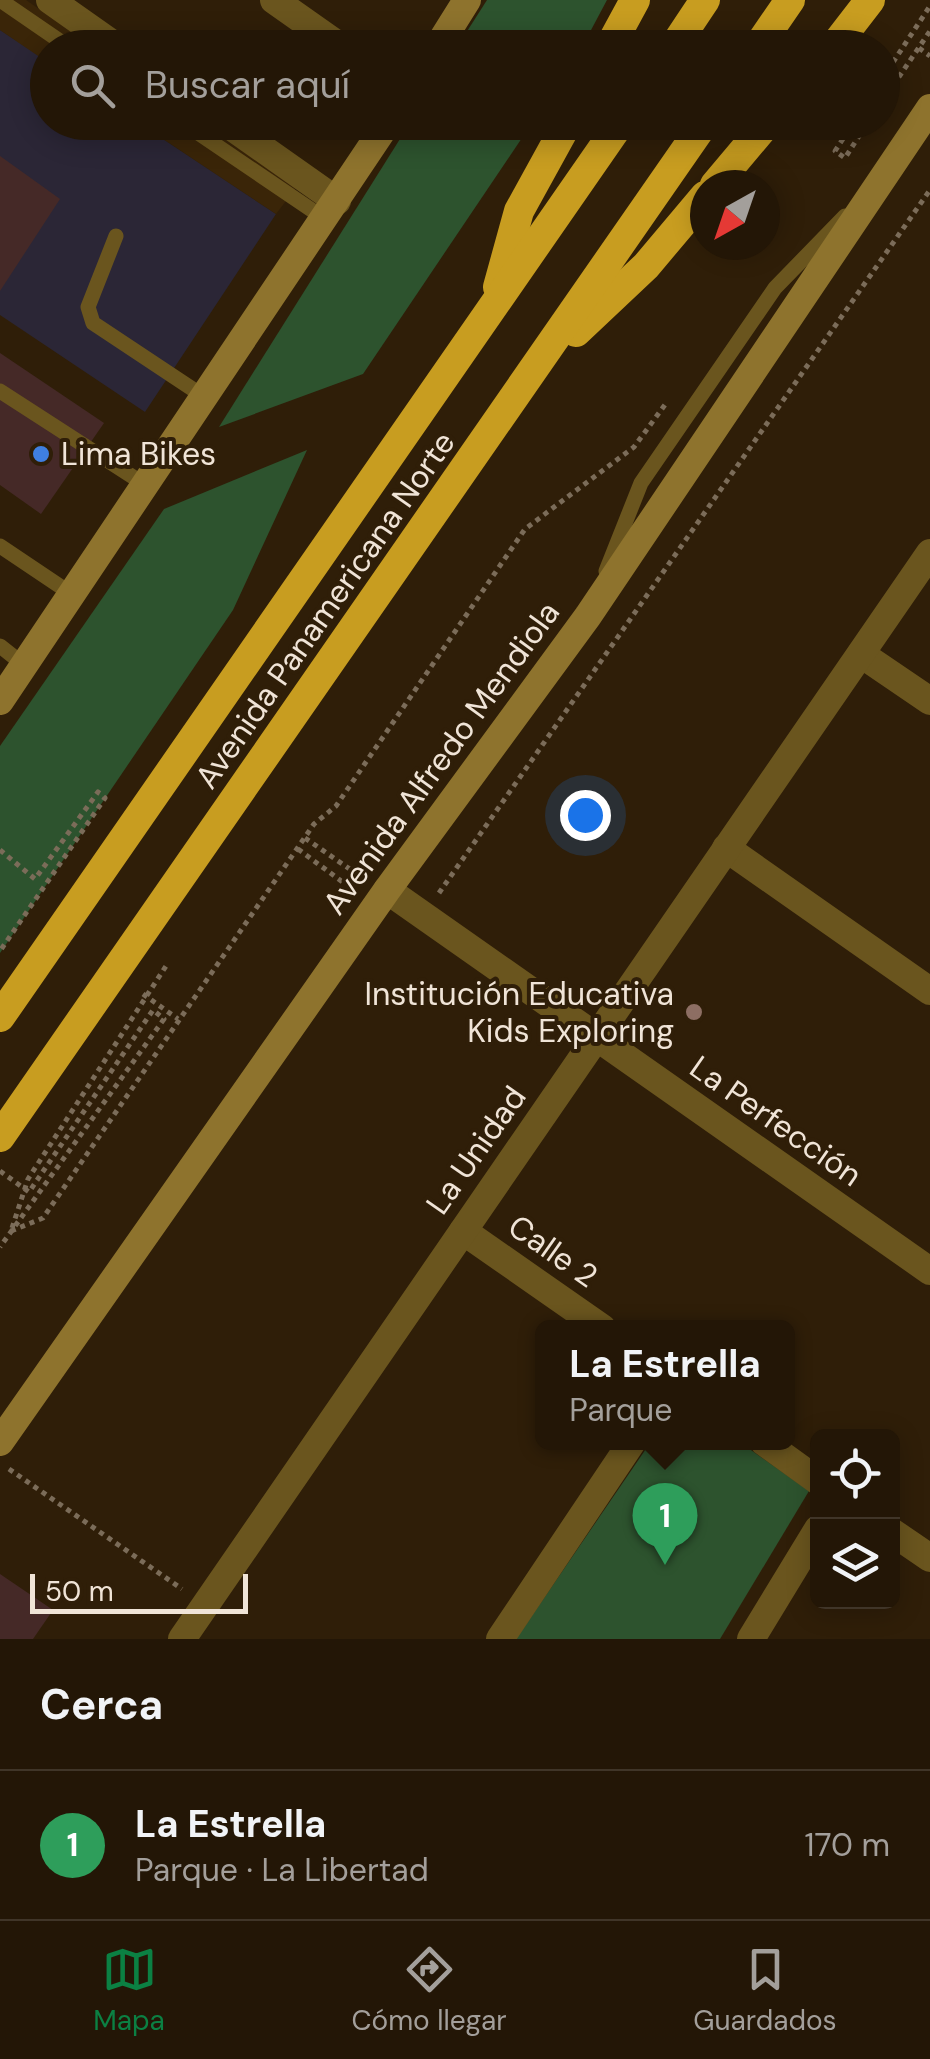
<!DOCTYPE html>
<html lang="es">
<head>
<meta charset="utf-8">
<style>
	:root { --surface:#231606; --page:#2b1f10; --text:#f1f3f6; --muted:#a39f9b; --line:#403528; --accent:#0b8043 }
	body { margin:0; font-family:"DM Sans",sans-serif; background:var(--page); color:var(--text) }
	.controls { position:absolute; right:30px; bottom:30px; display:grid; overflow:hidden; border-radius:15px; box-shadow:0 5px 25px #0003 }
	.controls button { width:90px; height:90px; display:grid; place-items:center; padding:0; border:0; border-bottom:2px solid var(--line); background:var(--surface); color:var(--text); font:50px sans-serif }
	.compass { position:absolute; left:690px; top:170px; width:90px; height:90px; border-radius:50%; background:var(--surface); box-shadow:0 5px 25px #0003; rotate:220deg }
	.scale { position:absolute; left:30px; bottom:25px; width:218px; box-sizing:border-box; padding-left:10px; border:5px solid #f0e4d7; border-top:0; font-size:28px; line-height:35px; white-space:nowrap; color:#f0e4d7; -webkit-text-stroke:8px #2f1e08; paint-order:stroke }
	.you { position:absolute; left:585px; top:815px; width:35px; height:35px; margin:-25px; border:8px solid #fff; border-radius:50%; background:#1a73e8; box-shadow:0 0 0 15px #1a73e833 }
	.badge { display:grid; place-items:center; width:65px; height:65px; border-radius:50%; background:var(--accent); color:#fff; font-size:32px; font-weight:700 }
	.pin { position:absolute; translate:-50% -82px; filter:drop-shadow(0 2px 5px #0008) }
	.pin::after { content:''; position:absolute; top:52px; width:35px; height:30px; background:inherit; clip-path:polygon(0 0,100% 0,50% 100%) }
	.popup { position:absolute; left:535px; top:1320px; width:260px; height:130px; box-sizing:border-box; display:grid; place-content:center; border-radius:15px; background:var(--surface); filter:drop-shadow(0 2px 8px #0005); font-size:32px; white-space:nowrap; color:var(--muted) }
	.popup b { font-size:38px; color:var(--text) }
	.popup::after { content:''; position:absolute; left:50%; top:100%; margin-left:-20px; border:20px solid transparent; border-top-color:var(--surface) }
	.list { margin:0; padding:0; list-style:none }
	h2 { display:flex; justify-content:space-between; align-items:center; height:130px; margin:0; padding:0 40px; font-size:42px }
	h2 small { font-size:32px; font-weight:400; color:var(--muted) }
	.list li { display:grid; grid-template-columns:65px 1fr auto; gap:30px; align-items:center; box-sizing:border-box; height:150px; padding:0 40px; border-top:2px solid var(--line) }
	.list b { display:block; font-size:38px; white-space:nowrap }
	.list p { margin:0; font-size:32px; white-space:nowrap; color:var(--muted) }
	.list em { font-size:32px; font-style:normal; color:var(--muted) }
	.icon { flex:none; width:55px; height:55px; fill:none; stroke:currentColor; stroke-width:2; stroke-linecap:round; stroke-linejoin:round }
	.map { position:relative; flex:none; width:930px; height:1639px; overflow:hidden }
	.search { position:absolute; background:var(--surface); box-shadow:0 5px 25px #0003; left:30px; right:30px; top:30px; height:110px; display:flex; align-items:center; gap:25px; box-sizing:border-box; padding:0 35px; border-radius:55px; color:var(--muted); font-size:38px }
	.sheet { height:280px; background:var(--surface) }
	nav { display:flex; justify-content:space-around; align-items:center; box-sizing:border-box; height:140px; border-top:2px solid var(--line); background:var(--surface); font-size:28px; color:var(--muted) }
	nav a { display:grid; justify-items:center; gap:5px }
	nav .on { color:var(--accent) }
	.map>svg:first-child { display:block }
</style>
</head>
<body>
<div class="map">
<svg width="930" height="1639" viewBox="0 0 930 1639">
	<rect width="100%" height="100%" fill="#2f1e08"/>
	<path fill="#2b2636" d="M 0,30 L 47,61 L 48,122 L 139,123 L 276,214 L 145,412 L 0,315 Z"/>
	<g fill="#3a2508">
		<path d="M 0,0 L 26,0 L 94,47 L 48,48 L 47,62 L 0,30 Z"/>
		<path d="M 139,123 L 202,123 L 296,188 L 276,214 Z"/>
	</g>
	<g fill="#2d532e">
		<path d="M 487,0 L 607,0 L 582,47 L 457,47 Z"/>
		<path d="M 410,123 L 532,123 L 363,374 L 219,427 Z"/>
		<path d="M 307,450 L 233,610 L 0,953 L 0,746 L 164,509 Z"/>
		<path d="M 650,1443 L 741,1443 L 809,1491 L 720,1639 L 516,1639 Z"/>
	</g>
	<g fill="#452927">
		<path d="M 0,156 L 60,199 L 0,291 Z"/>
		<path d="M 0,353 L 104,423 L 41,514 L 0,485 Z"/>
		<path d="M 0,1574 L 53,1610 L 33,1639 L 0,1639 Z"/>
	</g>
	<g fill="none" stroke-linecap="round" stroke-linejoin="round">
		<g stroke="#7b6c59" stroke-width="5" stroke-dasharray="5 5" stroke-linecap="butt">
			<path d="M 919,48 L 930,56"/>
			<path d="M 882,79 L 930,6"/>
			<path d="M 882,102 L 930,31"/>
			<path d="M 854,122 L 835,151 L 845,158 L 868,122"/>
			<path d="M 305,838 L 364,879"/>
			<path d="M 298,849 L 356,892"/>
			<path d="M 0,850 L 35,879 L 98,792 L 105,798 L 0,951"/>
			<path d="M 439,893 L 930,190"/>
			<path d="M 143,994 L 178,1019"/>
			<path d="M 0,1171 L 29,1192 L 153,1010 L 164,1019 L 0,1247"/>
			<path d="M 12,1228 L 28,1179 L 166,966"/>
			<path d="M 11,1231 L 43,1218 L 314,824 L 336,806 L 525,529 L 634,447 L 667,402"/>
			<path d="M 9,1469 L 182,1589"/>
		</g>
		<g stroke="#6a551e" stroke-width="15">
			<path d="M 0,0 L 70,48"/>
			<path d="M 182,122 L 325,219"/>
			<path d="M 116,236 L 88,307 L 93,323 L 206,398"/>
			<path d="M 0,391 L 147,486"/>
			<path d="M 0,546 L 73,595"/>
			<path d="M 606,571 L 641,483 L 775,288 L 845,216"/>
			<path d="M 0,646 L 24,665"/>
		</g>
		<g stroke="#6a551e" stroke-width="28">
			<path d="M 50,0 L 118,48"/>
			<path d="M 274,0 L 342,48"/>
			<path d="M 225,122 L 337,201"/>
			<path d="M 861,654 L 930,701"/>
			<path d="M 726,848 L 930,991"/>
			<path d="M 387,890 L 930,1271"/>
			<path d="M 463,1231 L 602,1328"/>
			<path d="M 764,1442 L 818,1481"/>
			<path d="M 892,1532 L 930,1558"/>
			<path d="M 182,1639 L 930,553"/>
			<path d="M 500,1639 L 632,1442"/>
			<path d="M 751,1639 L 818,1529"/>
		</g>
		<g stroke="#8e732d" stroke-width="28">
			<path d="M 437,48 L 467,0"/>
			<path d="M 0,701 L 388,122"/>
			<path d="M 0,1442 L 387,890 L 588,616 L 930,108"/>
		</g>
		<g stroke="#c89d20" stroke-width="30">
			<path d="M 609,48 L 635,0"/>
			<path d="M 673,48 L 705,0"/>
			<path d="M 757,48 L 790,0"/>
			<path d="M 833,48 L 870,0"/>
			<path d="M 715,185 L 768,122"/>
			<path d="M 498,287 L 519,211 L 568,122"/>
			<path d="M 576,332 L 646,266 L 705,196"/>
			<path d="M 0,1017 L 621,122"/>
			<path d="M 0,1137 L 705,122"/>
		</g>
	</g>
	<circle fill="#3f7fe0" stroke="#2f1e08" stroke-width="4" cx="41" cy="454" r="10"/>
	<circle fill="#8d6e63" stroke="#2f1e08" stroke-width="4" cx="694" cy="1012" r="10"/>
	<g text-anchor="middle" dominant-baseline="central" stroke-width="8" stroke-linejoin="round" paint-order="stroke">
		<g font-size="32" fill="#f0e4d7" stroke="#2f1e08" text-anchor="start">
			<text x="61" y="454">Lima Bikes</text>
			<text x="674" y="994" text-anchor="end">Institución Educativa<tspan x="674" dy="37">Kids Exploring</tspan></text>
		</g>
		<g font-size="32" fill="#f0e4d7" stroke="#2f1e08">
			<text transform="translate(325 610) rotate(-55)">Avenida Panamericana Norte</text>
			<text transform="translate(441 758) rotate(-54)">Avenida Alfredo Mendiola</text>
			<text transform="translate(776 1121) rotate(35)">La Perfección</text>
			<text transform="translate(476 1150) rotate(-55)">La Unidad</text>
			<text transform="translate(553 1251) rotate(35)">Calle 2</text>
		</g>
	</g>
</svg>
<div class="controls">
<button><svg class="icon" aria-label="locate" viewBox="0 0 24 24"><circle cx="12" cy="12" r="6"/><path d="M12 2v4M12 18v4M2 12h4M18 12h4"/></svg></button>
<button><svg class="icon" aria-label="layers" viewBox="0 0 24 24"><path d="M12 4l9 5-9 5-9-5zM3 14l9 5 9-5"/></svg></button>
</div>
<svg class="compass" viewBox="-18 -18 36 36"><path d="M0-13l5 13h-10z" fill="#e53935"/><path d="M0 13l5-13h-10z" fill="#a39f9b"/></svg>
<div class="scale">50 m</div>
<div class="you"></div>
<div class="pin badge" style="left:665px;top:1565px;background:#2e9e5b">1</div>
<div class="popup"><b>La Estrella</b>Parque</div>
<div class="search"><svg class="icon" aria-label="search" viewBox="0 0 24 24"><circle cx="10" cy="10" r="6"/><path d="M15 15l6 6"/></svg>Buscar aquí</div>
</div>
<section class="sheet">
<h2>Cerca<small></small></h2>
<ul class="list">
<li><span class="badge" style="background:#2e9e5b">1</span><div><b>La Estrella</b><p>Parque · La Libertad</p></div><em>170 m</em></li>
</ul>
</section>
<nav>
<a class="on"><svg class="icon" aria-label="map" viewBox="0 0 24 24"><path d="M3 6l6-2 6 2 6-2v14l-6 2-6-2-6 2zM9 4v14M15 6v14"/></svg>Mapa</a>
<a><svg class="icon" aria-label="directions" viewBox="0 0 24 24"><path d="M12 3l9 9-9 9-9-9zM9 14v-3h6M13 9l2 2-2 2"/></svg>Cómo llegar</a>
<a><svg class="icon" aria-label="saved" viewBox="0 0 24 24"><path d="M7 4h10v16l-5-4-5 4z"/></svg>Guardados</a>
</nav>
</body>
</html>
